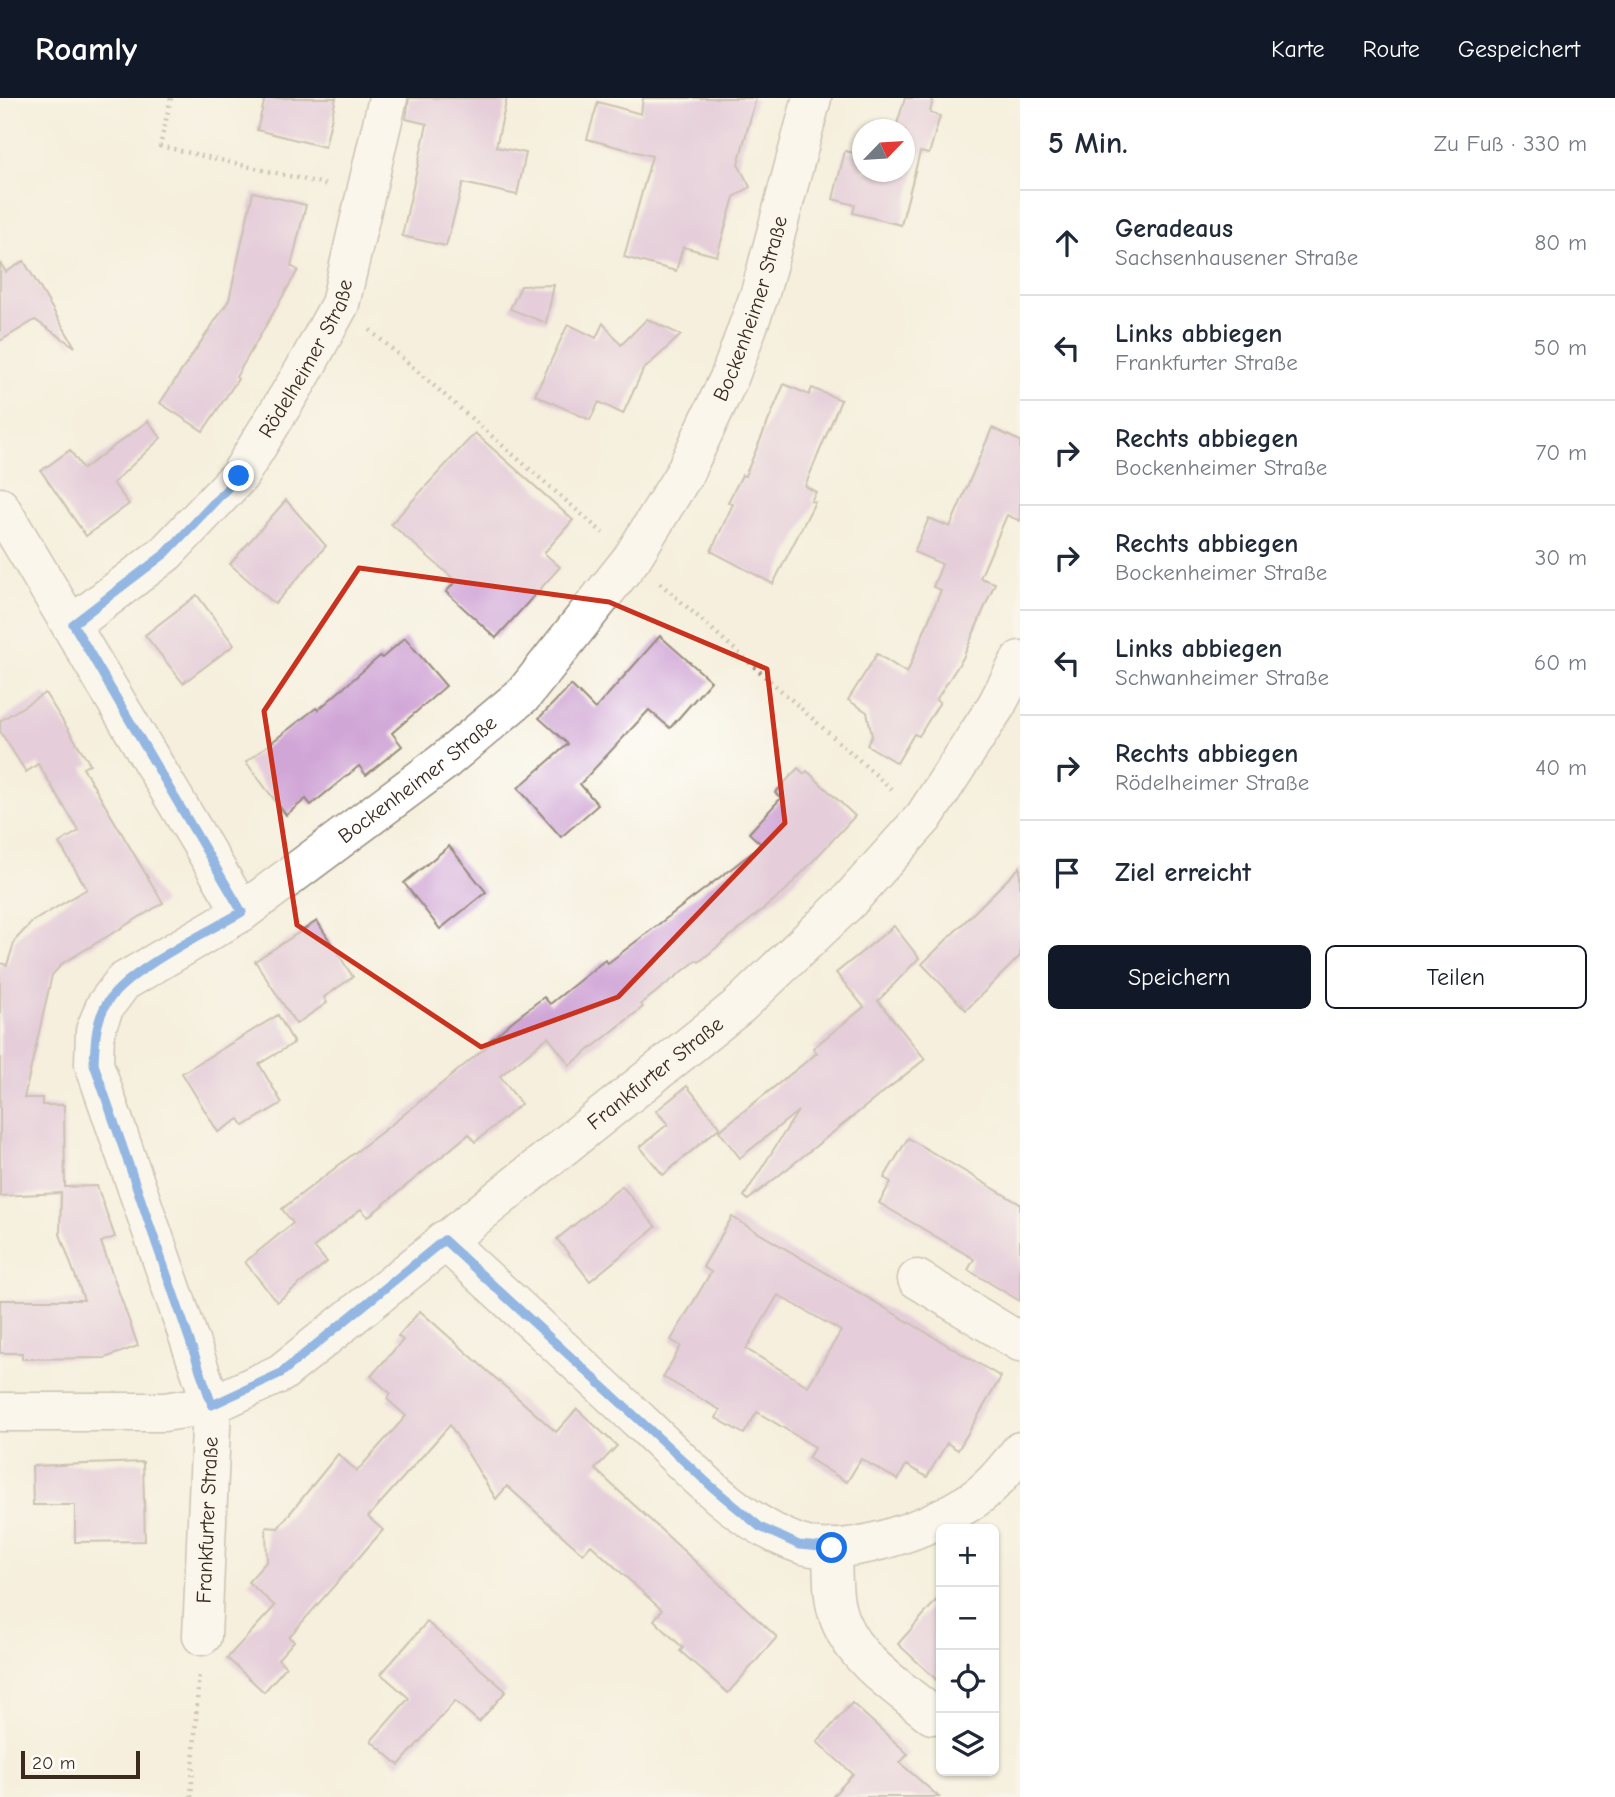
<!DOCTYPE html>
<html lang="de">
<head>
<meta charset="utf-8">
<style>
	:root { --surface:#fff; --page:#f2f2f3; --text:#1f2937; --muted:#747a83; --line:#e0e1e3; --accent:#111827 }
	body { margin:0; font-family:"Comic Neue",sans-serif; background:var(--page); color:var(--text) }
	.controls { position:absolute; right:21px; bottom:21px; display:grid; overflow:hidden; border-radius:10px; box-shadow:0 2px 5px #0004 }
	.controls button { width:63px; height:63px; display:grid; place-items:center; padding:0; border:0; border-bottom:2px solid var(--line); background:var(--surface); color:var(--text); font:35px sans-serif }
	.compass { position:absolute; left:852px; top:21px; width:63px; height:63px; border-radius:50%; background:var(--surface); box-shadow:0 2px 5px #0004; rotate:65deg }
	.scale { position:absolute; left:21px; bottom:18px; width:119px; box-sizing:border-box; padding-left:7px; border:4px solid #3b2a1e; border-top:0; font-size:19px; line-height:24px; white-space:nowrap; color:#3b2a1e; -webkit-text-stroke:5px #fdfcf7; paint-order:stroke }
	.stop { position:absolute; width:21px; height:21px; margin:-16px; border:5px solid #1a73e8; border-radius:50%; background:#fff }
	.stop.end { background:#1a73e8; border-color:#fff; box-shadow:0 2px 7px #0008 }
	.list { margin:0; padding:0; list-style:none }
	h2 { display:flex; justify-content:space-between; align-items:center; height:91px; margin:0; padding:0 28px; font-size:30px }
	h2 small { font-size:23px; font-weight:400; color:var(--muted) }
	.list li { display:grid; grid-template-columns:46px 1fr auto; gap:21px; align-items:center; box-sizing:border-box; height:105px; padding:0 28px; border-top:2px solid var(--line) }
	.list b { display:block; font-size:26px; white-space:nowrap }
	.list p { margin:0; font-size:23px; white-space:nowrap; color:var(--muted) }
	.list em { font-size:23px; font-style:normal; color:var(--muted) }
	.actions { display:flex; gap:14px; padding:21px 28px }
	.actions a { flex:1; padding:16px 0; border:2px solid var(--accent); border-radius:10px; text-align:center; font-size:24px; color:var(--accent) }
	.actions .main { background:var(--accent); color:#fff }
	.icon { flex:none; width:38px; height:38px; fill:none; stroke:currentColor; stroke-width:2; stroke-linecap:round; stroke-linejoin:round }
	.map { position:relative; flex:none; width:1020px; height:1699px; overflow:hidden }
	header { display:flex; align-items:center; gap:42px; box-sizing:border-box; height:98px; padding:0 35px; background:var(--accent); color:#fff }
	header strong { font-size:33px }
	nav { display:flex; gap:38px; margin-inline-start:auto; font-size:24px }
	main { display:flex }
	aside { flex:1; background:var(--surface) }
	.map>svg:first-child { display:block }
</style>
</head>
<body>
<header>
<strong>Roamly</strong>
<nav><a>Karte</a><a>Route</a><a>Gespeichert</a></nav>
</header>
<main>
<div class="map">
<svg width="1020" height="1699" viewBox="0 0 1020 1699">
	<rect width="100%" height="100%" fill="#fdfcf7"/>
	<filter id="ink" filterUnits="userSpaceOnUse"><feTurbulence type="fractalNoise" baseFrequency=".0143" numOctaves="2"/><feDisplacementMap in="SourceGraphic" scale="14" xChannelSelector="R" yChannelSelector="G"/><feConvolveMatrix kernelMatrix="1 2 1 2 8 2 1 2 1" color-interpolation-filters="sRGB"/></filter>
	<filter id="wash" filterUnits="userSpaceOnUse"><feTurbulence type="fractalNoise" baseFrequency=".00686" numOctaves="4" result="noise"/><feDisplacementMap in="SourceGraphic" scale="28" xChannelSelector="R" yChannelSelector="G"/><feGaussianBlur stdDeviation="1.57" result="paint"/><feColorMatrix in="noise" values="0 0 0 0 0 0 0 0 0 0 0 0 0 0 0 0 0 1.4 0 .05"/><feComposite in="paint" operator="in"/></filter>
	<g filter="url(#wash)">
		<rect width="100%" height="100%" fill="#f5efdd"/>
		<g id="blocks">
			<g fill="#d0a6d7" fill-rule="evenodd">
				<path d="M 265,0 L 336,0 L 325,49 L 257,32 Z"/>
				<path d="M 409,0 L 507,0 L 496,49 L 526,55 L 517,97 L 463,85 L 446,148 L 402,138 L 427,26 L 406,21 Z"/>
				<path d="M 643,0 L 756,0 L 738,66 L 750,89 L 734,99 L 717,158 L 683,149 L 676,173 L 624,159 L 652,58 L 587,41 L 598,4 L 641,16 Z"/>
				<path d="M 905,0 L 933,0 L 930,15 L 940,18 L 929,56 L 920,54 L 901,127 L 853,115 L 855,107 L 833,101 L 845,53 L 863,57 L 863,74 L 905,74 L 905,32 L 895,32 Z"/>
				<path d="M 253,94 L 306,107 L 291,168 L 298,172 L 236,279 L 238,281 L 203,333 L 160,305 L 229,202 Z"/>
				<path d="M 24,163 L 75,249 L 35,222 L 0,243 L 0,165 L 6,174 Z"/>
				<path d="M 554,187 L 546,225 L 510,211 L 521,188 Z"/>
				<path d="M 647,221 L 681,237 L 643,272 L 623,316 L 599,304 L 590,322 L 535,297 L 568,226 L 596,240 L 603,225 L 621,247 Z"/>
				<path d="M 784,286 L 809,297 L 812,290 L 841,302 L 805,388 L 816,394 L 811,403 L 815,404 L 773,486 L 711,453 L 733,406 L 728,404 L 742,377 L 745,378 Z"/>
				<path d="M 148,323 L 161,340 L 113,385 L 129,406 L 86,438 L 41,373 L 70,352 L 83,371 Z"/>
				<path d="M 992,330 L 1020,343 L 1020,423 L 1007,417 L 980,480 L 995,485 L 963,560 L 936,602 L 940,604 L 919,638 L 914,636 L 897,665 L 867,647 L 872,638 L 867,614 L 848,602 L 877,556 L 907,575 L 941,492 L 933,489 L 942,466 L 914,454 L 929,420 L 950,429 Z"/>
				<path d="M 475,335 L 573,422 L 544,455 L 560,469 L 496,540 L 446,494 L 456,483 L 391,426 Z"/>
				<path d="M 286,402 L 326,448 L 275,506 L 230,466 Z"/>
				<path d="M 197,497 L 234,547 L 183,585 L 145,537 Z"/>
				<path d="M 660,538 L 711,583 L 670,630 L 649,612 L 580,686 L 598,707 L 561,739 L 518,690 L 568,646 L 539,620 L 571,587 L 595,611 Z"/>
				<path d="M 405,540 L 446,588 L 392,635 L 402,648 L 366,677 L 359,668 L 311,707 L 306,701 L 286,717 L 246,664 L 316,610 L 318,612 L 380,558 L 382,560 Z"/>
				<path d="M 45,595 L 90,666 L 83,670 L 163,805 L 63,865 L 52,877 L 24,1000 L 42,1000 L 42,1007 L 64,1007 L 65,1089 L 97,1088 L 115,1139 L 101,1144 L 138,1248 L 105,1260 L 22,1261 L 22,1255 L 0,1255 L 0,1202 L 84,1202 L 60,1136 L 61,1095 L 0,1098 L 0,865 L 7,867 L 15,842 L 32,824 L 87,791 L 59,745 L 79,733 L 38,666 L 26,674 L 0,633 L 0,623 Z"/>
				<path d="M 798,670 L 804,676 L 807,673 L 855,718 L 785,793 L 699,864 L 697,862 L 641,906 L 643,909 L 570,967 L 548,939 L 500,978 L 521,1006 L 475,1044 L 469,1036 L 368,1119 L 361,1111 L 314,1149 L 327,1164 L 277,1204 L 245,1164 L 293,1125 L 282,1111 L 396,1023 L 490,946 L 488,944 L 515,921 L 544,899 L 550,906 L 605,862 L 608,865 L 762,747 L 749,735 L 781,700 L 775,695 Z"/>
				<path d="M 449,748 L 486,794 L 440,831 L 404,785 Z"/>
				<path d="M 1020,769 L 1020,858 L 966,912 L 922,866 Z"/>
				<path d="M 317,823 L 353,879 L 324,899 L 327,905 L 296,926 L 255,863 Z"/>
				<path d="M 894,828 L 919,860 L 878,903 L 925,961 L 748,1102 L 744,1098 L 798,1013 L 740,1060 L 719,1033 L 817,955 L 813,950 L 864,909 L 836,875 Z"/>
				<path d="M 278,917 L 294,945 L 259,966 L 282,1005 L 244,1028 L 239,1021 L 218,1034 L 182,975 Z"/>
				<path d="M 687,988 L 720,1029 L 663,1077 L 640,1049 L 668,1026 L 656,1013 Z"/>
				<path d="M 908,1040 L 1020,1106 L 1020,1203 L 968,1172 L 974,1161 L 879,1105 L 891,1084 L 884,1080 Z"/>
				<path d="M 622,1088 L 656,1129 L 590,1183 L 557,1141 Z"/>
				<path d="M 732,1119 L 1001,1279 L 958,1352 L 947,1345 L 927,1379 L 906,1367 L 898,1382 L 861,1361 L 847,1384 L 808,1360 L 815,1349 L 757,1314 L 744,1336 L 716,1320 L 720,1312 L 663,1279 L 681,1248 L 671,1242 L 711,1174 L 703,1169 ZM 778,1197 L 841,1233 L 808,1288 L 746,1251 Z"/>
				<path d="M 420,1213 L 556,1334 L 577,1311 L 617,1348 L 595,1371 L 777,1539 L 728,1595 L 680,1553 L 683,1550 L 654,1522 L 662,1512 L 591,1447 L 583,1456 L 507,1388 L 496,1401 L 450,1327 L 368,1419 L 383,1432 L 289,1539 L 294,1543 L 278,1561 L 286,1569 L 264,1594 L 227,1560 L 275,1508 L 248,1484 L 267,1463 L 266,1429 L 278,1430 L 338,1356 L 357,1373 L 406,1318 L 387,1301 L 391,1296 L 371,1278 L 403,1242 L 398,1238 Z"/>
				<path d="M 143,1364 L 145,1443 L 75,1444 L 75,1407 L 33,1407 L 32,1368 Z"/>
				<path d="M 941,1497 L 941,1586 L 898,1546 Z"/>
				<path d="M 427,1524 L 506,1593 L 479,1624 L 455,1603 L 399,1667 L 371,1643 L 409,1600 L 381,1576 Z"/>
				<path d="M 852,1605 L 908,1656 L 900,1665 L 939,1699 L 832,1699 L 853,1676 L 817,1644 Z"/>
			</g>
		</g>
	</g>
	<g filter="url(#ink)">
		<use href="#blocks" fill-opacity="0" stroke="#988c7e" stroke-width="2"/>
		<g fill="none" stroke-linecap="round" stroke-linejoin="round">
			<g stroke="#988c7e" stroke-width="41">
				<g id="minor">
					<path d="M 0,409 L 242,814"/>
					<path id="s1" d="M 73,526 L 166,455 L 239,378 L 303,274 L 340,206 L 388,0"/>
					<path d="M 444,1142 C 510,1203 577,1264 643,1326 C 689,1369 736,1423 797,1445 C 844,1463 927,1431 968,1405 C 990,1392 1005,1372 1020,1353"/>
					<path d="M 917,1181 L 1020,1244"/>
					<path id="s2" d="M 0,1314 L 164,1314 L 212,1307 L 281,1275 L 739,908 L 849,803 L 924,719 L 996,608 L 1020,562"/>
					<path d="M 832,1450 C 833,1474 831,1503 841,1525 C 857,1564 901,1591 932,1617"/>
					<path id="s3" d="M 202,1538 L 212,1307 L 94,966 L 95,933 L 105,908 L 123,884 L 242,814 L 442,665 L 524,596 L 632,460 L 684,376 L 730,278 L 760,195 L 812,0"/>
				</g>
			</g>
			<g stroke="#988c7e" stroke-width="4.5" stroke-dasharray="2 5" stroke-linecap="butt">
				<path d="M 171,0 L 160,48 L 328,87"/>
				<path d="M 370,232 L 603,435"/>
				<path d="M 660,485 L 894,693"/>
				<path d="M 191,1699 L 199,1574"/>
			</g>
			<use href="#minor" stroke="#fff" stroke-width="38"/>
		</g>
	</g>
	<g fill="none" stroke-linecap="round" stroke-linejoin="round" filter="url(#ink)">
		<path stroke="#1a73e8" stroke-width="9" d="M 239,378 L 166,455 L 73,526 L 242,814 C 206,835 124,873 105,908 C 95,927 95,946 94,966 L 212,1307 L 281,1275 L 444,1142 L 712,1389 L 760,1429 L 799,1447 L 832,1450"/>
	</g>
	<path d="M0 0H1020V1699H0ZM 359,470 L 609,504 L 767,571 L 785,725 L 618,899 L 481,949 L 297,827 L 264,613 Z" fill="#f5efdd" fill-opacity=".55" fill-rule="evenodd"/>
	<path fill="none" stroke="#c8321e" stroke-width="5" stroke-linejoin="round" d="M 359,470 L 609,504 L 767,571 L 785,725 L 618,899 L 481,949 L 297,827 L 264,613 Z"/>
	<g text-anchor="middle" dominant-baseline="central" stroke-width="5" stroke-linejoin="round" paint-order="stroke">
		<g font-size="21" fill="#3b2a1e" stroke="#fdfcf7">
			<text stroke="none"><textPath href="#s3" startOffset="1628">Bockenheimer Straße</textPath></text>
			<text stroke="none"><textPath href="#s1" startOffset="359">Rödelheimer Straße</textPath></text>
			<text stroke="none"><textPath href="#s3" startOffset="1040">Bockenheimer Straße</textPath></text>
			<text stroke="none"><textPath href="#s2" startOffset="768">Frankfurter Straße</textPath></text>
			<text stroke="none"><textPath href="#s3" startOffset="116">Frankfurter Straße</textPath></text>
		</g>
	</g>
</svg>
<div class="controls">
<button>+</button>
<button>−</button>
<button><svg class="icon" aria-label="locate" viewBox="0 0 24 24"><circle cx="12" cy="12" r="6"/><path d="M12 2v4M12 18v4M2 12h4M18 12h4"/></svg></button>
<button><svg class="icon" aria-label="layers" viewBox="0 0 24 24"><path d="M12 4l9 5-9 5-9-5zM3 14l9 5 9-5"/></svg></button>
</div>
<svg class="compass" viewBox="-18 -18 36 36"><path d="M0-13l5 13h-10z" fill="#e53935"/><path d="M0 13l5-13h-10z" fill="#747a83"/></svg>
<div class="scale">20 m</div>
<div class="stop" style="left:832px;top:1450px"></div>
<div class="stop end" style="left:239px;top:378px"></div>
</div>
<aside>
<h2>5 Min.<small>Zu Fuß · 330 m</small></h2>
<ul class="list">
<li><svg class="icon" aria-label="ahead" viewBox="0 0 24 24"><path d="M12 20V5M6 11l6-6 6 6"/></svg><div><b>Geradeaus</b><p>Sachsenhausener Straße</p></div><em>80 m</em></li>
<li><svg class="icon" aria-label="left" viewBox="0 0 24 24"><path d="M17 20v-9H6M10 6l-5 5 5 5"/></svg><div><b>Links abbiegen</b><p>Frankfurter Straße</p></div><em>50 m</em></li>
<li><svg class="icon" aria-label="right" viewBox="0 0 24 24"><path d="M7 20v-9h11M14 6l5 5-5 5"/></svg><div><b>Rechts abbiegen</b><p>Bockenheimer Straße</p></div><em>70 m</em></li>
<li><svg class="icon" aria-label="right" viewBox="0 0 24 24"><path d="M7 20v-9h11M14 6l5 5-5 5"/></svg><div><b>Rechts abbiegen</b><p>Bockenheimer Straße</p></div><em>30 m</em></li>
<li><svg class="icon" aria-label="left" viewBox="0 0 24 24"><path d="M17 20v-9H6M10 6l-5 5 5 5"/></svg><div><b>Links abbiegen</b><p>Schwanheimer Straße</p></div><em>60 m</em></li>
<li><svg class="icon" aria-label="right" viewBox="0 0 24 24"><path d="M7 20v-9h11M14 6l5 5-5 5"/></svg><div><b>Rechts abbiegen</b><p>Rödelheimer Straße</p></div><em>40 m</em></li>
<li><svg class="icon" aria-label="arrive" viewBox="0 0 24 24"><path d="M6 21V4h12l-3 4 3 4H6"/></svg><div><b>Ziel erreicht</b></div></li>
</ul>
<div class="actions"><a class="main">Speichern</a><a>Teilen</a></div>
</aside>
</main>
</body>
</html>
